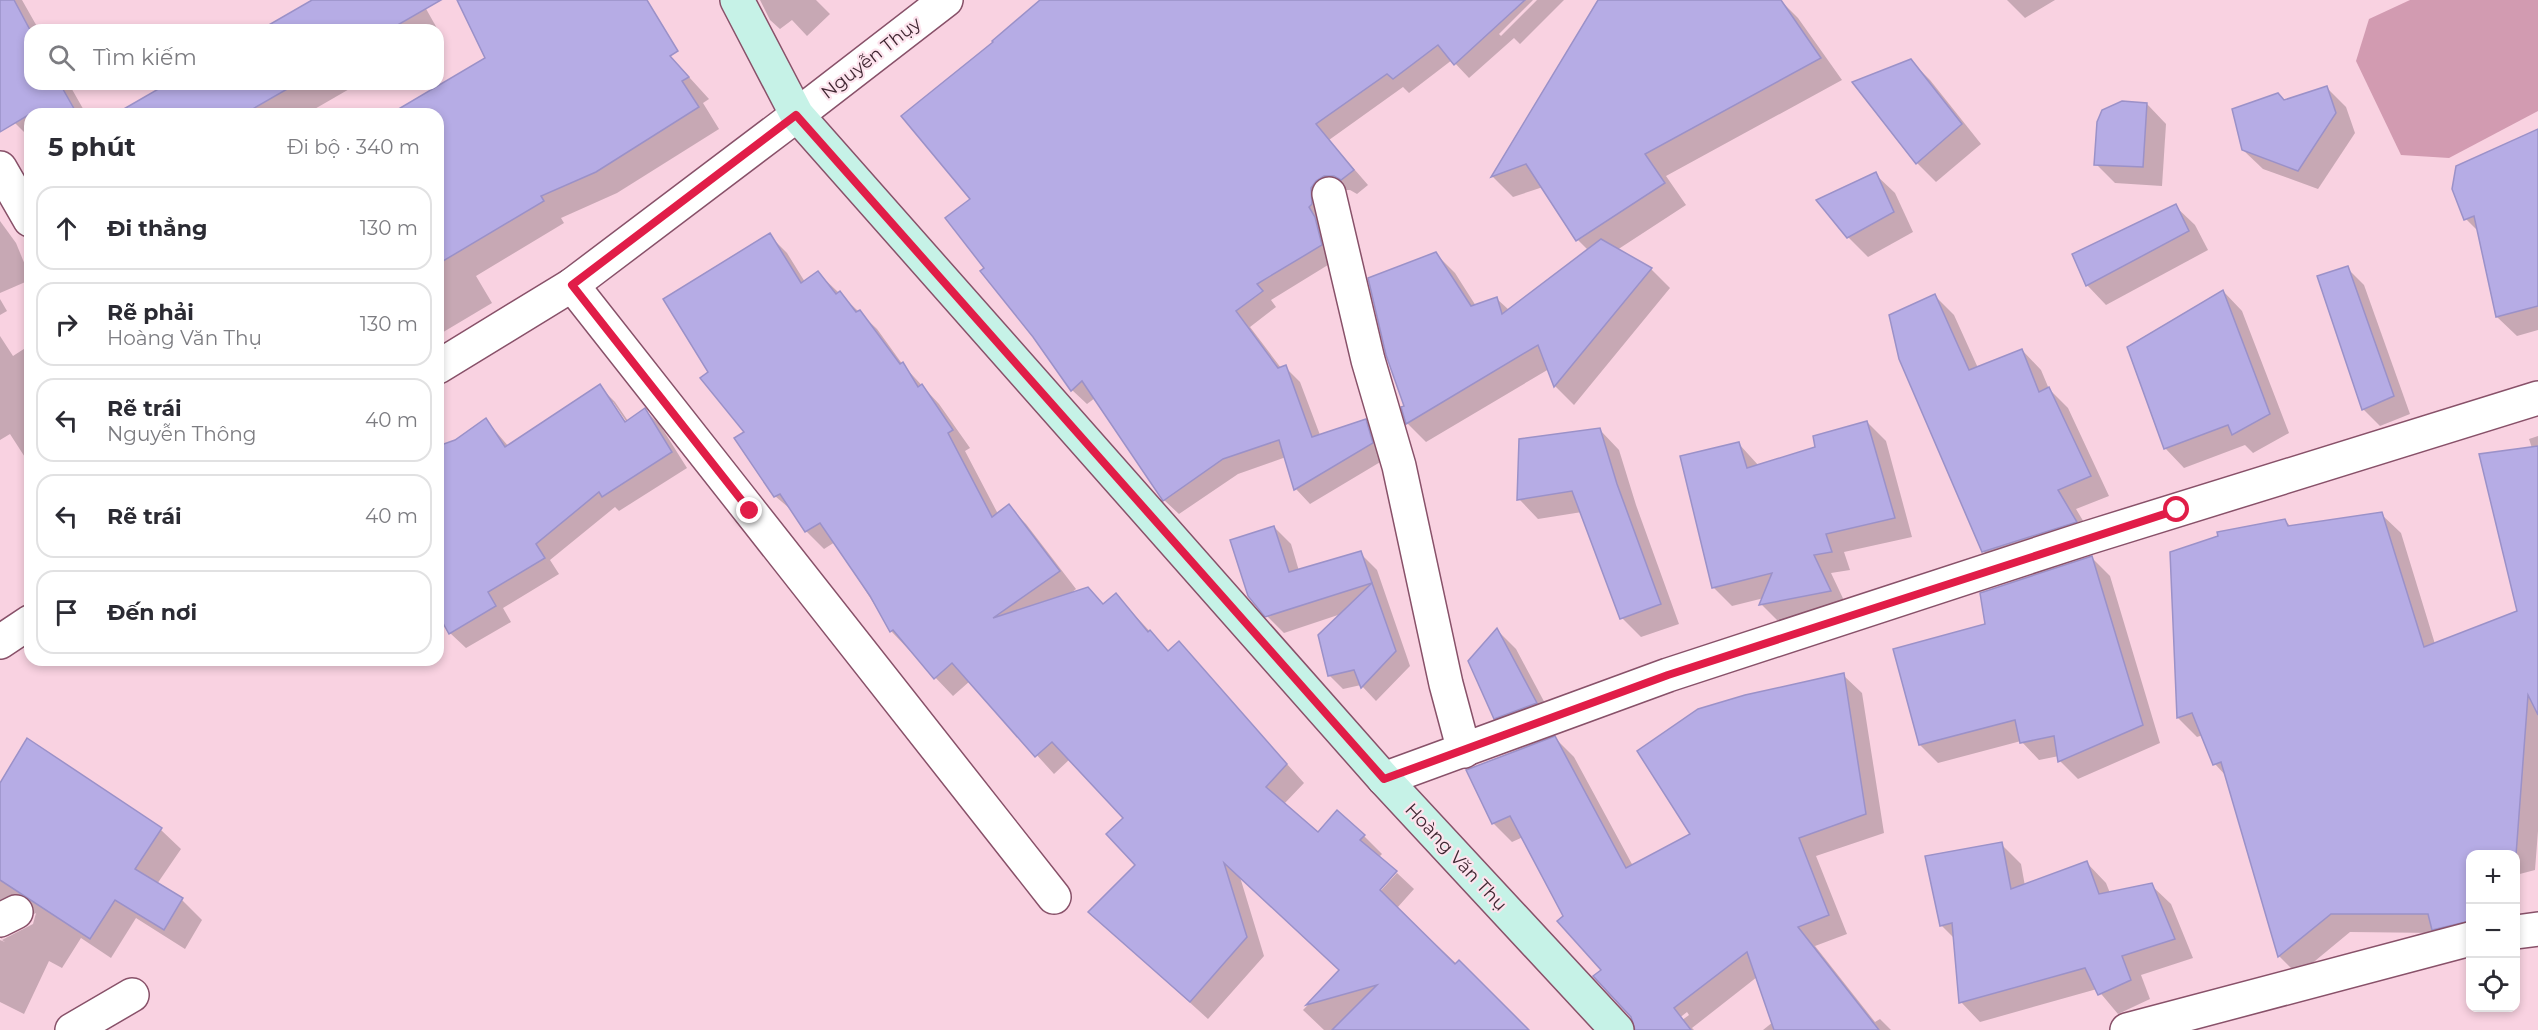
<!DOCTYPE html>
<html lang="vi">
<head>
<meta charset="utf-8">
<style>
	:root { --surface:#fff; --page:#f7f7f7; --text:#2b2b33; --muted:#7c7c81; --line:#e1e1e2 }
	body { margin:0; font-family:Montserrat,sans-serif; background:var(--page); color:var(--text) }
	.controls { position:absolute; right:18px; bottom:18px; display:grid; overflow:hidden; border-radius:12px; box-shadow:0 3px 9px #0003 }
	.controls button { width:54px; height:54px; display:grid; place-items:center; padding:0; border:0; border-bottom:2px solid var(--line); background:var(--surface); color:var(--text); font:30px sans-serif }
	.stop { position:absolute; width:18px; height:18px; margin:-14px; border:4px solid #e11d48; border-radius:50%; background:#fff }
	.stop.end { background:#e11d48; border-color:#fff; box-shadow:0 2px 6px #0008 }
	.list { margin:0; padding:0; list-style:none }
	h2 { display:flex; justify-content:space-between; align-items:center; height:78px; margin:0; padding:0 24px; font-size:26px }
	h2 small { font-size:20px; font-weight:400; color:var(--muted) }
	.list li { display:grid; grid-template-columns:39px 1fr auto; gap:18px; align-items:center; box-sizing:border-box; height:84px; margin:0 12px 12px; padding:0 12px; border:2px solid var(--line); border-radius:18px }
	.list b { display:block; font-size:22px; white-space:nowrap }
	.list p { margin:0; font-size:20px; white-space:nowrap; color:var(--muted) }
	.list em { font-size:20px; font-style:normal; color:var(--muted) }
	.icon { flex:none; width:33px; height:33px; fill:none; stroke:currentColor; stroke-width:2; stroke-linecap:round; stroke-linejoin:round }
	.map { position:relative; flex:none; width:2538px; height:1030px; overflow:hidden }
	.search { position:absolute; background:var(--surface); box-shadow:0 3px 9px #0003; left:24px; top:24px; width:420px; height:66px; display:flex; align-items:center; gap:15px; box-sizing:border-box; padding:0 21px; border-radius:18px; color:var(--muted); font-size:22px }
	.panel { position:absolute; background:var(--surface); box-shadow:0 3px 9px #0003; left:24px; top:108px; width:420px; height:558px; border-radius:18px }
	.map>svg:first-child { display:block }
</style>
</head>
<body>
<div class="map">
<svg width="2538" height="1030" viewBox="0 0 2538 1030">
	<rect width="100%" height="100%" fill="#f9d2e1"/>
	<path fill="#d29bb1" d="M 2410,0 L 2538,0 L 2538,111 L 2449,158 L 2401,155 L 2356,61 L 2369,19 Z"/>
	<g fill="#0003" fill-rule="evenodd">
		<path d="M 0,0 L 22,0 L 39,30 L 30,30 L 30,84 L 69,84 L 86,114 L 30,114 L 30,138 L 0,108 Z"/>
		<path d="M 315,0 L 421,0 L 438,30 L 263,30 Z"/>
		<path d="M 458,0 L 619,0 L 709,99 L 703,103 L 719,129 L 617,193 L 561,218 L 564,223 L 476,276 L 492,303 L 440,334 L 438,332 L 438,114 L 393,114 L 487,58 Z"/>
		<path d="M 760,0 L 816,0 L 830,14 L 807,36 L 792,20 L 780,29 L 770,20 Z"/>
		<path d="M 1042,0 L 1533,0 L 1499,34 L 1501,36 L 1537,0 L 1564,0 L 1520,44 L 1514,38 L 1469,78 L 1452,60 L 1409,93 L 1403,87 L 1329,140 L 1368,185 L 1357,194 L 1350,190 L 1340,190 L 1336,260 L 1271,300 L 1276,307 L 1250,327 L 1281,368 L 1285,367 L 1300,382 L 1320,435 L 1365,420 L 1380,435 L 1387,458 L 1310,504 L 1296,489 L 1286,457 L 1238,474 L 1179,514 L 1164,500 L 1095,398 L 1087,404 L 1072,390 L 986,269 L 972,199 L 995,43 Z"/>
		<path d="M 1600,0 L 1780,0 L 1798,18 L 1842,80 L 1666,176 L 1686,205 L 1617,250 L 1651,269 L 1670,288 L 1574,405 L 1555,386 L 1549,369 L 1426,442 L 1407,423 L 1406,407 L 1436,254 L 1455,273 L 1476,306 L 1497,299 L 1509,310 L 1588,250 L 1578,240 L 1543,187 L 1513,197 L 1492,176 Z"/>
		<path d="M 2007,0 L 2055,0 L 2025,18 Z"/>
		<path d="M 1911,61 L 1930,80 L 1981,144 L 1936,182 L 1917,163 Z"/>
		<path d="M 170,84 L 358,84 L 306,114 L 118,114 Z"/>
		<path d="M 2327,88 L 2346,107 L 2355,133 L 2318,189 L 2263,169 L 2243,150 L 2284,101 Z"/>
		<path d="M 2147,104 L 2166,124 L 2162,186 L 2115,183 L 2096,164 Z"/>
		<path d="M 2538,131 L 2538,330 L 2517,336 L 2497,317 L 2479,232 L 2466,219 Z"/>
		<path d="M 1875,174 L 1895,193 L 1913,232 L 1868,257 L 1848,237 Z"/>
		<path d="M 2175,206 L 2195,225 L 2208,250 L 2106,305 L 2087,285 Z"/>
		<path d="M 0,221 L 16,243 L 30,277 L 30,280 L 0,293 Z"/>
		<path d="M 769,235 L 787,253 L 805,282 L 818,273 L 877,329 L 903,365 L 939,404 L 970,448 L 965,451 L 998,514 L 1008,506 L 1026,524 L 1076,589 L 1071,593 L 1088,588 L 1104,605 L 1116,595 L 1169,652 L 1179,643 L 1304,783 L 1284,804 L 1318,834 L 1364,836 L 1382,854 L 1379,857 L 1373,894 L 1376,896 L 1397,873 L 1414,889 L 1397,908 L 1527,1030 L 1324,1030 L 1303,1010 L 1341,971 L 1240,877 L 1264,956 L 1208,1019 L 1090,912 L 1137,865 L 1125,818 L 1070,759 L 1054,774 L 970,681 L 953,696 L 891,631 L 835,542 L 824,549 L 806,531 L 795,513 L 775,496 L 736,438 L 747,433 L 710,372 Z"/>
		<path d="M 2347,268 L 2364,285 L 2410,414 L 2380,426 L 2363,409 Z"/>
		<path d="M 2223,291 L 2242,311 L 2289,433 L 2253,453 L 2245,445 L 2184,468 L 2165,448 Z"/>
		<path d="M 1935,296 L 1954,315 L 1978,368 L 2022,350 L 2041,370 L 2049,389 L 2068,408 L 2109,496 L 2076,509 L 2095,541 L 2003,571 L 1984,552 L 1901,359 Z"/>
		<path d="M 0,299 L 7,311 L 0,315 Z"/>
		<path d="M 0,336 L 13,356 L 30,345 L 30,465 L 10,434 L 0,440 Z"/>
		<path d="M 599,386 L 615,402 L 628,421 L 645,410 L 660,425 L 687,468 L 619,511 L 615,507 L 550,560 L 559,574 L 503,608 L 511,622 L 466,648 L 450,633 L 438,611 L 438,448 L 456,442 L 486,420 L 509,447 ZM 609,402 L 613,402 L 630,427 L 627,429 Z"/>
		<path d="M 1867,422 L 1886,441 L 1912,537 L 1844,552 L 1850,570 L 1831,573 L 1848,609 L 1779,622 L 1761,604 L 1764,598 L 1732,606 L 1713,587 L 1739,444 L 1759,466 L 1817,448 Z"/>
		<path d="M 1600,430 L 1619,450 L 1636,505 L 1679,624 L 1641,637 L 1622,618 L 1582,512 L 1538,519 L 1519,499 Z"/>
		<path d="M 2538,436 L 2538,831 L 2535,870 L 2516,875 L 2516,854 L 2470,854 L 2470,944 L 2437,933 L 2350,932 L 2298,975 L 2279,956 L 2227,777 L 2215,764 L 2203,735 L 2197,737 L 2178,718 L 2171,553 L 2285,520 L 2291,527 L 2381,514 L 2401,533 L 2435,644 L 2519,612 L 2532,448 L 2529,439 Z"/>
		<path d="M 1274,527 L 1291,544 L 1299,571 L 1360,553 L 1377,570 L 1410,666 L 1376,701 L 1361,685 L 1343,689 L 1329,675 L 1341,614 L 1284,633 L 1267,616 Z"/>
		<path d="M 2092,558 L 2110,576 L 2160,743 L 2078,779 L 2060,761 L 2059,756 L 2039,760 L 2021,741 L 1938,763 L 1920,745 L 1987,626 Z"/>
		<path d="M 1497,630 L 1516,649 L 1555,722 L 1514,738 L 1495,718 Z"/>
		<path d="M 1843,675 L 1862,693 L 1884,833 L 1816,856 L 1847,934 L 1815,946 L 1875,1022 L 1880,1019 L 1891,1030 L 1763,1030 L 1773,1022 L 1757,977 L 1692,1028 L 1694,1030 L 1669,1030 L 1689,1015 L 1687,1012 L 1664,1030 L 1636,1030 L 1632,1016 L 1565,916 L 1523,837 L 1512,842 L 1494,824 L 1468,770 L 1555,738 L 1574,757 L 1633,866 L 1693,835 Z"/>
		<path d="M 27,740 L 161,830 L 181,849 L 157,884 L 182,900 L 202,920 L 185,949 L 136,918 L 111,958 L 81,938 L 62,968 L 49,961 L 24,1014 L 0,1002 L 0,940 L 5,942 L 2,940 L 33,924 L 36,913 L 4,929 L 2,939 L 0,937 L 0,786 Z"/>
		<path d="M 2001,844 L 2021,864 L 2025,886 L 2087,863 L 2106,883 L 2110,893 L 2151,885 L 2171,904 L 2193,958 L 2141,975 L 2150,999 L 2118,1014 L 2097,989 L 1980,1022 L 1961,1002 L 1955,939 L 1941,925 Z"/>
	</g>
	<g fill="#b6ace5" stroke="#9b91c8" stroke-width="1.5">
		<path d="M 0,0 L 14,0 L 30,30 L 30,84 L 60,84 L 77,114 L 30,114 L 0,132 Z"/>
		<path d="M 312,0 L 441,0 L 389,30 L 260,30 Z"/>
		<path d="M 457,0 L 647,0 L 678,51 L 670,56 L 689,77 L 682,81 L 699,107 L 596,172 L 541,196 L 544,201 L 438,264 L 438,114 L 390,114 L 485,58 Z"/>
		<path d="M 1040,0 L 1525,0 L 1454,65 L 1438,45 L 1393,79 L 1387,74 L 1316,124 L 1354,170 L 1341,180 L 1334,176 L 1324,176 L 1316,181 L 1311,188 L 1312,204 L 1309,207 L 1315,217 L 1322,245 L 1257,284 L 1263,291 L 1236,311 L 1278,368 L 1286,365 L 1312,437 L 1366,419 L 1373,443 L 1294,490 L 1279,440 L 1223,459 L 1163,501 L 1082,381 L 1071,391 L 1033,337 L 980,271 L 984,268 L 945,218 L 970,199 L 901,116 L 993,42 L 992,41 Z"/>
		<path d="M 1598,0 L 1781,0 L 1821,58 L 1645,154 L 1665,183 L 1576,241 L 1526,164 L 1491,177 Z"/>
		<path d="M 1911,59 L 1962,124 L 1916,164 L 1852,82 Z"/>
		<path d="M 167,84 L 296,84 L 244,114 L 115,114 Z"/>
		<path d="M 2327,86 L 2336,113 L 2298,171 L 2242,150 L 2232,109 L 2278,93 L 2284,100 Z"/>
		<path d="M 2122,101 L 2147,103 L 2143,167 L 2094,165 L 2097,122 L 2102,110 Z"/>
		<path d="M 2538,129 L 2538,306 L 2496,317 L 2474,216 L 2464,220 L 2452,189 L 2456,166 Z"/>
		<path d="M 1876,172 L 1894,212 L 1847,238 L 1816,200 Z"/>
		<path d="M 2176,204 L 2189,231 L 2086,286 L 2072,254 Z"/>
		<path d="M 770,233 L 801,283 L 818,271 L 836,294 L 840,291 L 856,312 L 860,310 L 900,364 L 903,362 L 918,387 L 922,384 L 953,430 L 948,433 L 992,517 L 1009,504 L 1060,571 L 993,618 L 1088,587 L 1103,604 L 1116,593 L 1148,632 L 1150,630 L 1168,651 L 1179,641 L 1287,764 L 1266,787 L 1318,832 L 1337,810 L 1365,835 L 1360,840 L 1397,871 L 1380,890 L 1455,964 L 1459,960 L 1529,1030 L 1332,1030 L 1377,985 L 1306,1005 L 1339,970 L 1224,863 L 1247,937 L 1190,1002 L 1088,912 L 1135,865 L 1106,834 L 1123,818 L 1052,742 L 1035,757 L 952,663 L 934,679 L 893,630 L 890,632 L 870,596 L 820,523 L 805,532 L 780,494 L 774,497 L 734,438 L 744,432 L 700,378 L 708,372 L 663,299 Z"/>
		<path d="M 1601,239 L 1652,268 L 1554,387 L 1538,345 L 1406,424 L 1401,407 L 1404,406 L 1386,355 L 1368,278 L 1436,252 L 1471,306 L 1497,297 L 1502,314 Z"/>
		<path d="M 2348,266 L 2394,396 L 2362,410 L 2317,276 Z"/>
		<path d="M 2223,290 L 2270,414 L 2232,435 L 2228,425 L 2164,449 L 2127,347 Z"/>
		<path d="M 1935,294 L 1969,370 L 2022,349 L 2039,392 L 2049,387 L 2091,476 L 2058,490 L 2077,522 L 1982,552 L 1899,359 L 1889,315 Z"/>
		<path d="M 600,384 L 625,422 L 645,408 L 672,452 L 602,497 L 599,492 L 536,544 L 545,558 L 488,592 L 496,606 L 449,634 L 438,614 L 438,446 L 455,440 L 486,418 L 505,447 Z"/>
		<path d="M 1867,421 L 1895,518 L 1826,534 L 1832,552 L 1814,555 L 1831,591 L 1759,605 L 1772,573 L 1712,588 L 1680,456 L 1739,442 L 1747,468 L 1815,447 L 1813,436 Z"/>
		<path d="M 1600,428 L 1617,484 L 1661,604 L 1620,619 L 1572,491 L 1517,500 L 1519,439 Z"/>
		<path d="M 2538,446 L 2538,715 L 2528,695 L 2516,855 L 2470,855 L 2470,921 L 2432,930 L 2428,914 L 2331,914 L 2278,957 L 2221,762 L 2213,765 L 2192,713 L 2177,718 L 2170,552 L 2218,536 L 2217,532 L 2285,519 L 2288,526 L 2382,512 L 2424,647 L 2517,611 L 2479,454 Z"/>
		<path d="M 1274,526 L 1289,572 L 1361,551 L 1372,583 L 1265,617 L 1248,596 L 1230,540 Z"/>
		<path d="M 2092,556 L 2143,725 L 2058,762 L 2054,736 L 2020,743 L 2015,720 L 1919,745 L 1893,649 L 1985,624 L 1980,593 Z"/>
		<path d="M 1372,583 L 1396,651 L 1361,688 L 1354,670 L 1328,676 L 1318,635 Z"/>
		<path d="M 1497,628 L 1537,703 L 1494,719 L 1468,661 Z"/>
		<path d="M 1844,673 L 1866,814 L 1799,838 L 1829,915 L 1798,927 L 1879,1030 L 1774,1030 L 1747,952 L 1674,1008 L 1691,1030 L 1635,1030 L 1631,1017 L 1593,976 L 1601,970 L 1557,921 L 1563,916 L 1510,816 L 1492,824 L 1466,770 L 1555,736 L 1626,868 L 1690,834 L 1637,751 L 1698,709 L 1745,695 Z"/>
		<path d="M 27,738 L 162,828 L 135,869 L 183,898 L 164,930 L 115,900 L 90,939 L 0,880 L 0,783 Z"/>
		<path d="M 2002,842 L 2011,889 L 2087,861 L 2099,894 L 2152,883 L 2175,939 L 2122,956 L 2131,980 L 2098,995 L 2085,968 L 1959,1003 L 1952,923 L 1940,926 L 1925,856 Z"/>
	</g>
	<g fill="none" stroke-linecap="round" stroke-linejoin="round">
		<g stroke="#885169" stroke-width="36">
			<g id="minor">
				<path d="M 0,168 L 30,220"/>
				<path d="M 1329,194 L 1368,360 L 1399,466 L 1446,684 L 1464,751"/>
				<path d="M 572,285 L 1054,897"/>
				<path d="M 438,367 L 572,285 L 797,115"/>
				<path d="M 0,642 L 30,622"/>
				<path d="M 1384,779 L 1668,675 L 2087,538 L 2538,398"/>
				<path d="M 0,920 L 16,912"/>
				<path d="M 2516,932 L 2538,929"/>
				<path d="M 72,1030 L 132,995"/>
				<path d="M 2127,1030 L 2470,939"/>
			</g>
		</g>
		<g stroke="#885169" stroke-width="36">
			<path id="tertiary" d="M 797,115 L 946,0"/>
		</g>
		<g stroke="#885169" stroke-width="36">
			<path id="secondary" d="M 737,0 L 797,115 L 1384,779 L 1617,1030"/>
		</g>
		<use href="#minor" stroke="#fff" stroke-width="33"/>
		<use href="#tertiary" stroke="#fff" stroke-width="33"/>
		<use href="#secondary" stroke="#c6f2e7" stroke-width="33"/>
	</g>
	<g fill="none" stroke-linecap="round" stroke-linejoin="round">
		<path stroke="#e11d48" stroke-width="8" d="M 750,511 L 572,285 L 796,115 L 1384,779 L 1668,675 L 2177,510"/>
	</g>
	<g text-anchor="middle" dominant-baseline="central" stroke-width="4.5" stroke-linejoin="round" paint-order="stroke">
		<g font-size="18" fill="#402732" stroke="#fde3ed">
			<text transform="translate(871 58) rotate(-38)">Nguyễn Thụy</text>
			<text transform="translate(1456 857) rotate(47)">Hoàng Văn Thụ</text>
		</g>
	</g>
</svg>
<div class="controls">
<button>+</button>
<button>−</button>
<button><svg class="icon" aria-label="locate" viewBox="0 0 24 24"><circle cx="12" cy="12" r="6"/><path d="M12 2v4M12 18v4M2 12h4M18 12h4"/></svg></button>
</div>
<div class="stop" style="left:2177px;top:510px"></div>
<div class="stop end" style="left:750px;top:511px"></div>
<div class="search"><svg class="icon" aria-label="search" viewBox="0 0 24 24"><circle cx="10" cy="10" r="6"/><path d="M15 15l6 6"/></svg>Tìm kiếm</div>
<section class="panel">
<h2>5 phút<small>Đi bộ · 340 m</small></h2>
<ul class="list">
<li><svg class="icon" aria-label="ahead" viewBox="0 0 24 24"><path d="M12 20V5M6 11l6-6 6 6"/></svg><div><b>Đi thẳng</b></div><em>130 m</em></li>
<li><svg class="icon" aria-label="right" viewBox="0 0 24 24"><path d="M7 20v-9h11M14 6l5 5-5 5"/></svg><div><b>Rẽ phải</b><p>Hoàng Văn Thụ</p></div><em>130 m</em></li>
<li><svg class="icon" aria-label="left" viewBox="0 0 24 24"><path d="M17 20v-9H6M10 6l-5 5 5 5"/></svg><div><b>Rẽ trái</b><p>Nguyễn Thông</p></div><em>40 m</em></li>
<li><svg class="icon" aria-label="left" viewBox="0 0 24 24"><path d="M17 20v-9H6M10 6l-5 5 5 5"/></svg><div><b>Rẽ trái</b></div><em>40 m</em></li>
<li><svg class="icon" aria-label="arrive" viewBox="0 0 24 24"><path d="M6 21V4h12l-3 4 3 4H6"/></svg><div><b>Đến nơi</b></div></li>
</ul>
</section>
</div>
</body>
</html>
